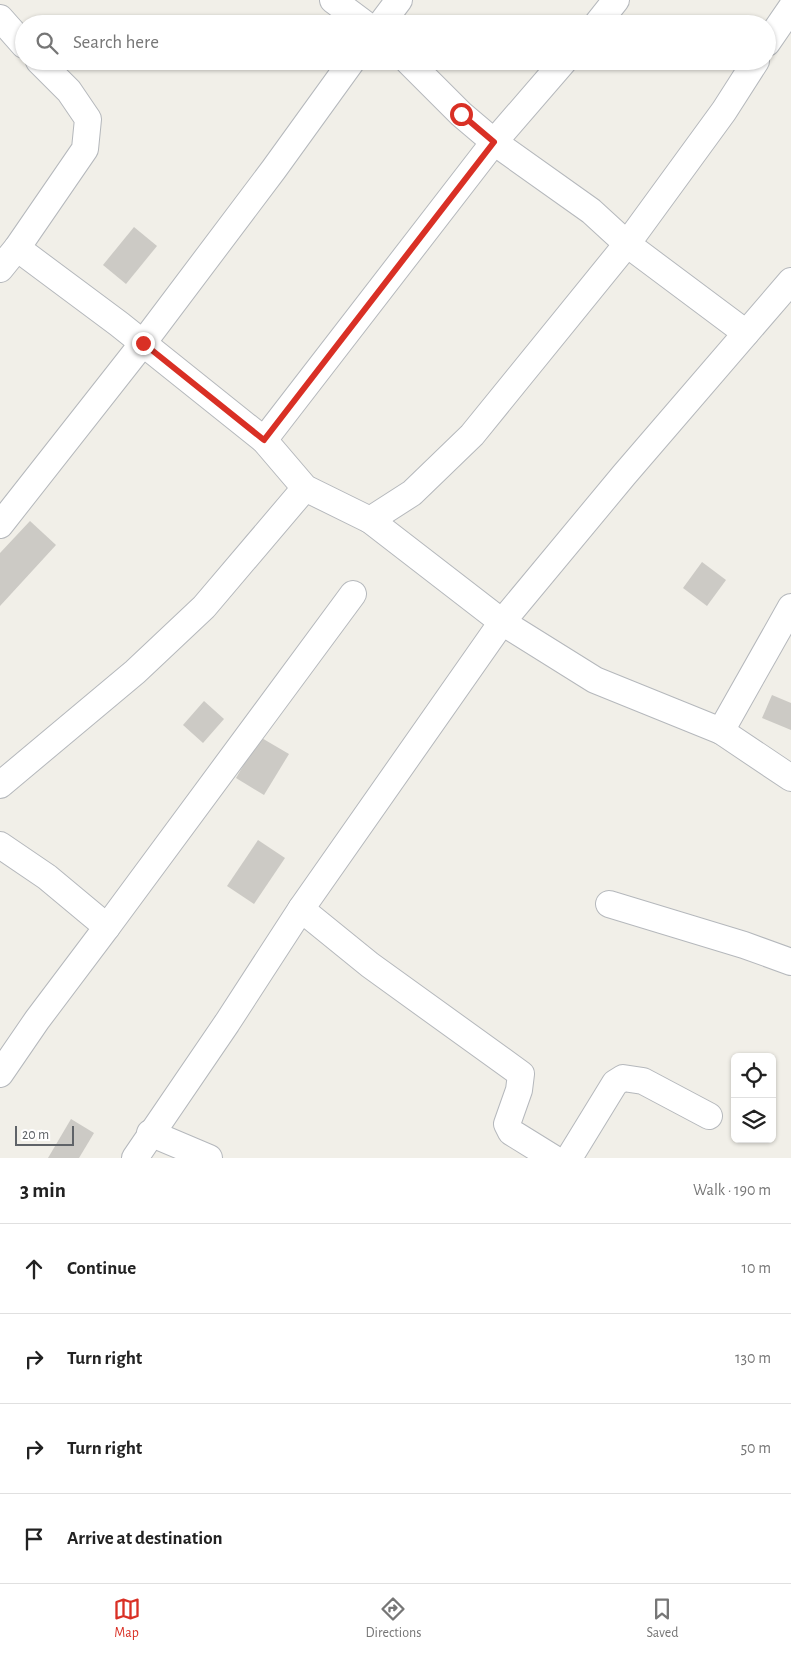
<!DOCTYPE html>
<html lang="en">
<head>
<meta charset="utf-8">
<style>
	:root { --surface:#fff; --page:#f6f6f6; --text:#222; --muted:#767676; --line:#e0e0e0; --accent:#d93025 }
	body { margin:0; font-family:"Alegreya Sans",sans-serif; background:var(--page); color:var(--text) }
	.controls { position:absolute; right:15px; bottom:15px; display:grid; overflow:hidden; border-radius:8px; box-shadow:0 1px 4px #0004 }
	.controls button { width:45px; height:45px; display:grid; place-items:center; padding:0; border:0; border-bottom:1px solid var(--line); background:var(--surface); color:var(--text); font:25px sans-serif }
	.scale { position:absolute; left:15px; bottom:12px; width:59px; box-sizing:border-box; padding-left:5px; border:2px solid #5f6368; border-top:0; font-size:14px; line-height:18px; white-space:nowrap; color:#5f6368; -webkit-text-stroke:4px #fff; paint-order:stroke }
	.stop { position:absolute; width:15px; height:15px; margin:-11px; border:4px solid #d93025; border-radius:50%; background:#fff }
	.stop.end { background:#d93025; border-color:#fff; box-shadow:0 1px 5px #0008 }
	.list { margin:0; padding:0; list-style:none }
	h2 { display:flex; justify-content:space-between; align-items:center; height:65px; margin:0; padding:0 20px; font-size:21px }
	h2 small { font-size:16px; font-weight:400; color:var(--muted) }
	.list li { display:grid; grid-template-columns:32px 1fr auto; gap:15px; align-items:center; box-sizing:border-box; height:90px; padding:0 20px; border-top:1px solid var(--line) }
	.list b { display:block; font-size:19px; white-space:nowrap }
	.list em { font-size:16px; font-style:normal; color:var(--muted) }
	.icon { flex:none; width:28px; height:28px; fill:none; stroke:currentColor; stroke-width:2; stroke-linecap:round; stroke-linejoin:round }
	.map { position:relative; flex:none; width:791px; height:1158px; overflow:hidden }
	.search { position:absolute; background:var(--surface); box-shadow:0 1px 4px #0004; left:15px; right:15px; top:15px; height:55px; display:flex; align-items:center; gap:12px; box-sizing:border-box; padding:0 18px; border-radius:28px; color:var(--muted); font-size:19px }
	.sheet { height:425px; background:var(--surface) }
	nav { display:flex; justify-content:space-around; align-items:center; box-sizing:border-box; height:70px; border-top:1px solid var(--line); background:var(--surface); font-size:14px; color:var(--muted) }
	nav a { display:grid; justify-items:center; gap:2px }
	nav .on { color:var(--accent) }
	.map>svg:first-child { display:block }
</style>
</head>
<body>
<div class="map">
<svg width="791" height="1158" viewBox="0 0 791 1158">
	<rect width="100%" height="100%" fill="#f1efe8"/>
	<g fill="#cccac5">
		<path d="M 134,227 L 157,246 L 126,284 L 103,265 Z"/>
		<path d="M 30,521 L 56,545 L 0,606 L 0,553 Z"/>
		<path d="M 702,562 L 726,580 L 707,606 L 683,588 Z"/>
		<path d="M 772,695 L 791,703 L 791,730 L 762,718 Z"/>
		<path d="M 204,701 L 224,719 L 203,743 L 183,725 Z"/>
		<path d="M 260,737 L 289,754 L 264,795 L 236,778 Z"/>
		<path d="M 258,840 L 285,858 L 254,904 L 227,886 Z"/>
		<path d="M 71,1119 L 94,1133 L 79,1158 L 48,1158 Z"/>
	</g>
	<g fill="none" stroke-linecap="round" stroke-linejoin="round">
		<g stroke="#b5b8bc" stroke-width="28">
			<g id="minor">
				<path d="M 333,0 L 365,24"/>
				<path d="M 0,18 L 24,45"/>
				<path d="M 381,24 L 399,0"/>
				<path d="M 597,24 L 616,0"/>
				<path d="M 767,43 L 791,8"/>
				<path d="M 408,61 L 461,114 L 494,142 L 591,211 L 627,244 L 746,333"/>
				<path d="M 17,248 L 119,324 L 264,440 L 305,488 L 370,520 L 502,622 L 595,680 L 721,731 L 791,778"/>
				<path d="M 0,269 L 17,248 L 85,149 L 88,119 L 69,91 L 39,61"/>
				<path d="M 264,440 L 494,142 L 564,61"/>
				<path d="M 370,520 L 412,493 L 472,435 L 627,244 L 724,111 L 756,61"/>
				<path d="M 0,525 L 143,343 L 274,169 L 352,61"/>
				<path d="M 721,731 L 791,607"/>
				<path d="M 0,785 L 135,672 L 204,607 L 305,488"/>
				<path d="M 0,845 L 47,877 L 107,927 L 37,1020 L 0,1074"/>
				<path d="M 609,904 L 744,945 L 791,962"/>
				<path d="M 301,909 L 370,965 L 521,1074 L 519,1090 L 507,1124 L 511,1132 L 553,1158"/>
				<path d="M 107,927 L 353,594"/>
				<path d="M 150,1133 L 209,1158"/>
				<path d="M 135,1158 L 227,1023 L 301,909 L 502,622 L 624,475 L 791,281"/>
				<path d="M 569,1158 L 615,1083 L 623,1078 L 643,1081 L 709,1116"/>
			</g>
		</g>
		<use href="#minor" stroke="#fff" stroke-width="26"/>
	</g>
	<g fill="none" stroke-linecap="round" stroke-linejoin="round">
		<path stroke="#d93025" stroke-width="6" d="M 143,343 L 264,440 L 494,142 L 461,114"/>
	</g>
</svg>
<div class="controls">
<button><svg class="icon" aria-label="locate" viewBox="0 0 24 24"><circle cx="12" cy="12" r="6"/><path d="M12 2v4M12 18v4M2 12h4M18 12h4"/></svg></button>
<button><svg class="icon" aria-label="layers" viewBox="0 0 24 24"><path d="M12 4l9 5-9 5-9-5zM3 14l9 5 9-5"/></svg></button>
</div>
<div class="scale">20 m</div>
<div class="stop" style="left:461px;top:114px"></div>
<div class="stop end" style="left:143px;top:343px"></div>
<div class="search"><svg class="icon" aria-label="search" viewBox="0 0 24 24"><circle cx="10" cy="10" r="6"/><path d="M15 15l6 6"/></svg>Search here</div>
</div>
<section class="sheet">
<h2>3 min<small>Walk · 190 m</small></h2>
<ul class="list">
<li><svg class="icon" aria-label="ahead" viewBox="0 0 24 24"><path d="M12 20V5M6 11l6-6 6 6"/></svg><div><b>Continue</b></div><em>10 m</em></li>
<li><svg class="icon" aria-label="right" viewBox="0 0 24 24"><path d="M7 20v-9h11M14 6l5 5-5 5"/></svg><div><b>Turn right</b></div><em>130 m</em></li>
<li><svg class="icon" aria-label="right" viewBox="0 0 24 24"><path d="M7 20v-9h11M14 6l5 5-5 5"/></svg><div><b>Turn right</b></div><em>50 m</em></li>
<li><svg class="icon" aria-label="arrive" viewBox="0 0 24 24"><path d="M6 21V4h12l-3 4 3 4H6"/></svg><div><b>Arrive at destination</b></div></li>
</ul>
</section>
<nav>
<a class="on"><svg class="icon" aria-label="map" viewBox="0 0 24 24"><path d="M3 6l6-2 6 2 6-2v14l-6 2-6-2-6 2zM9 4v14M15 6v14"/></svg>Map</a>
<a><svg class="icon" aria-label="directions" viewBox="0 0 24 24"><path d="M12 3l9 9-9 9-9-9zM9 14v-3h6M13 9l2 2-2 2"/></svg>Directions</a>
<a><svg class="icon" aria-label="saved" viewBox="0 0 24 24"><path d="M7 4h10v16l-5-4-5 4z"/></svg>Saved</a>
</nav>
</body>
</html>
